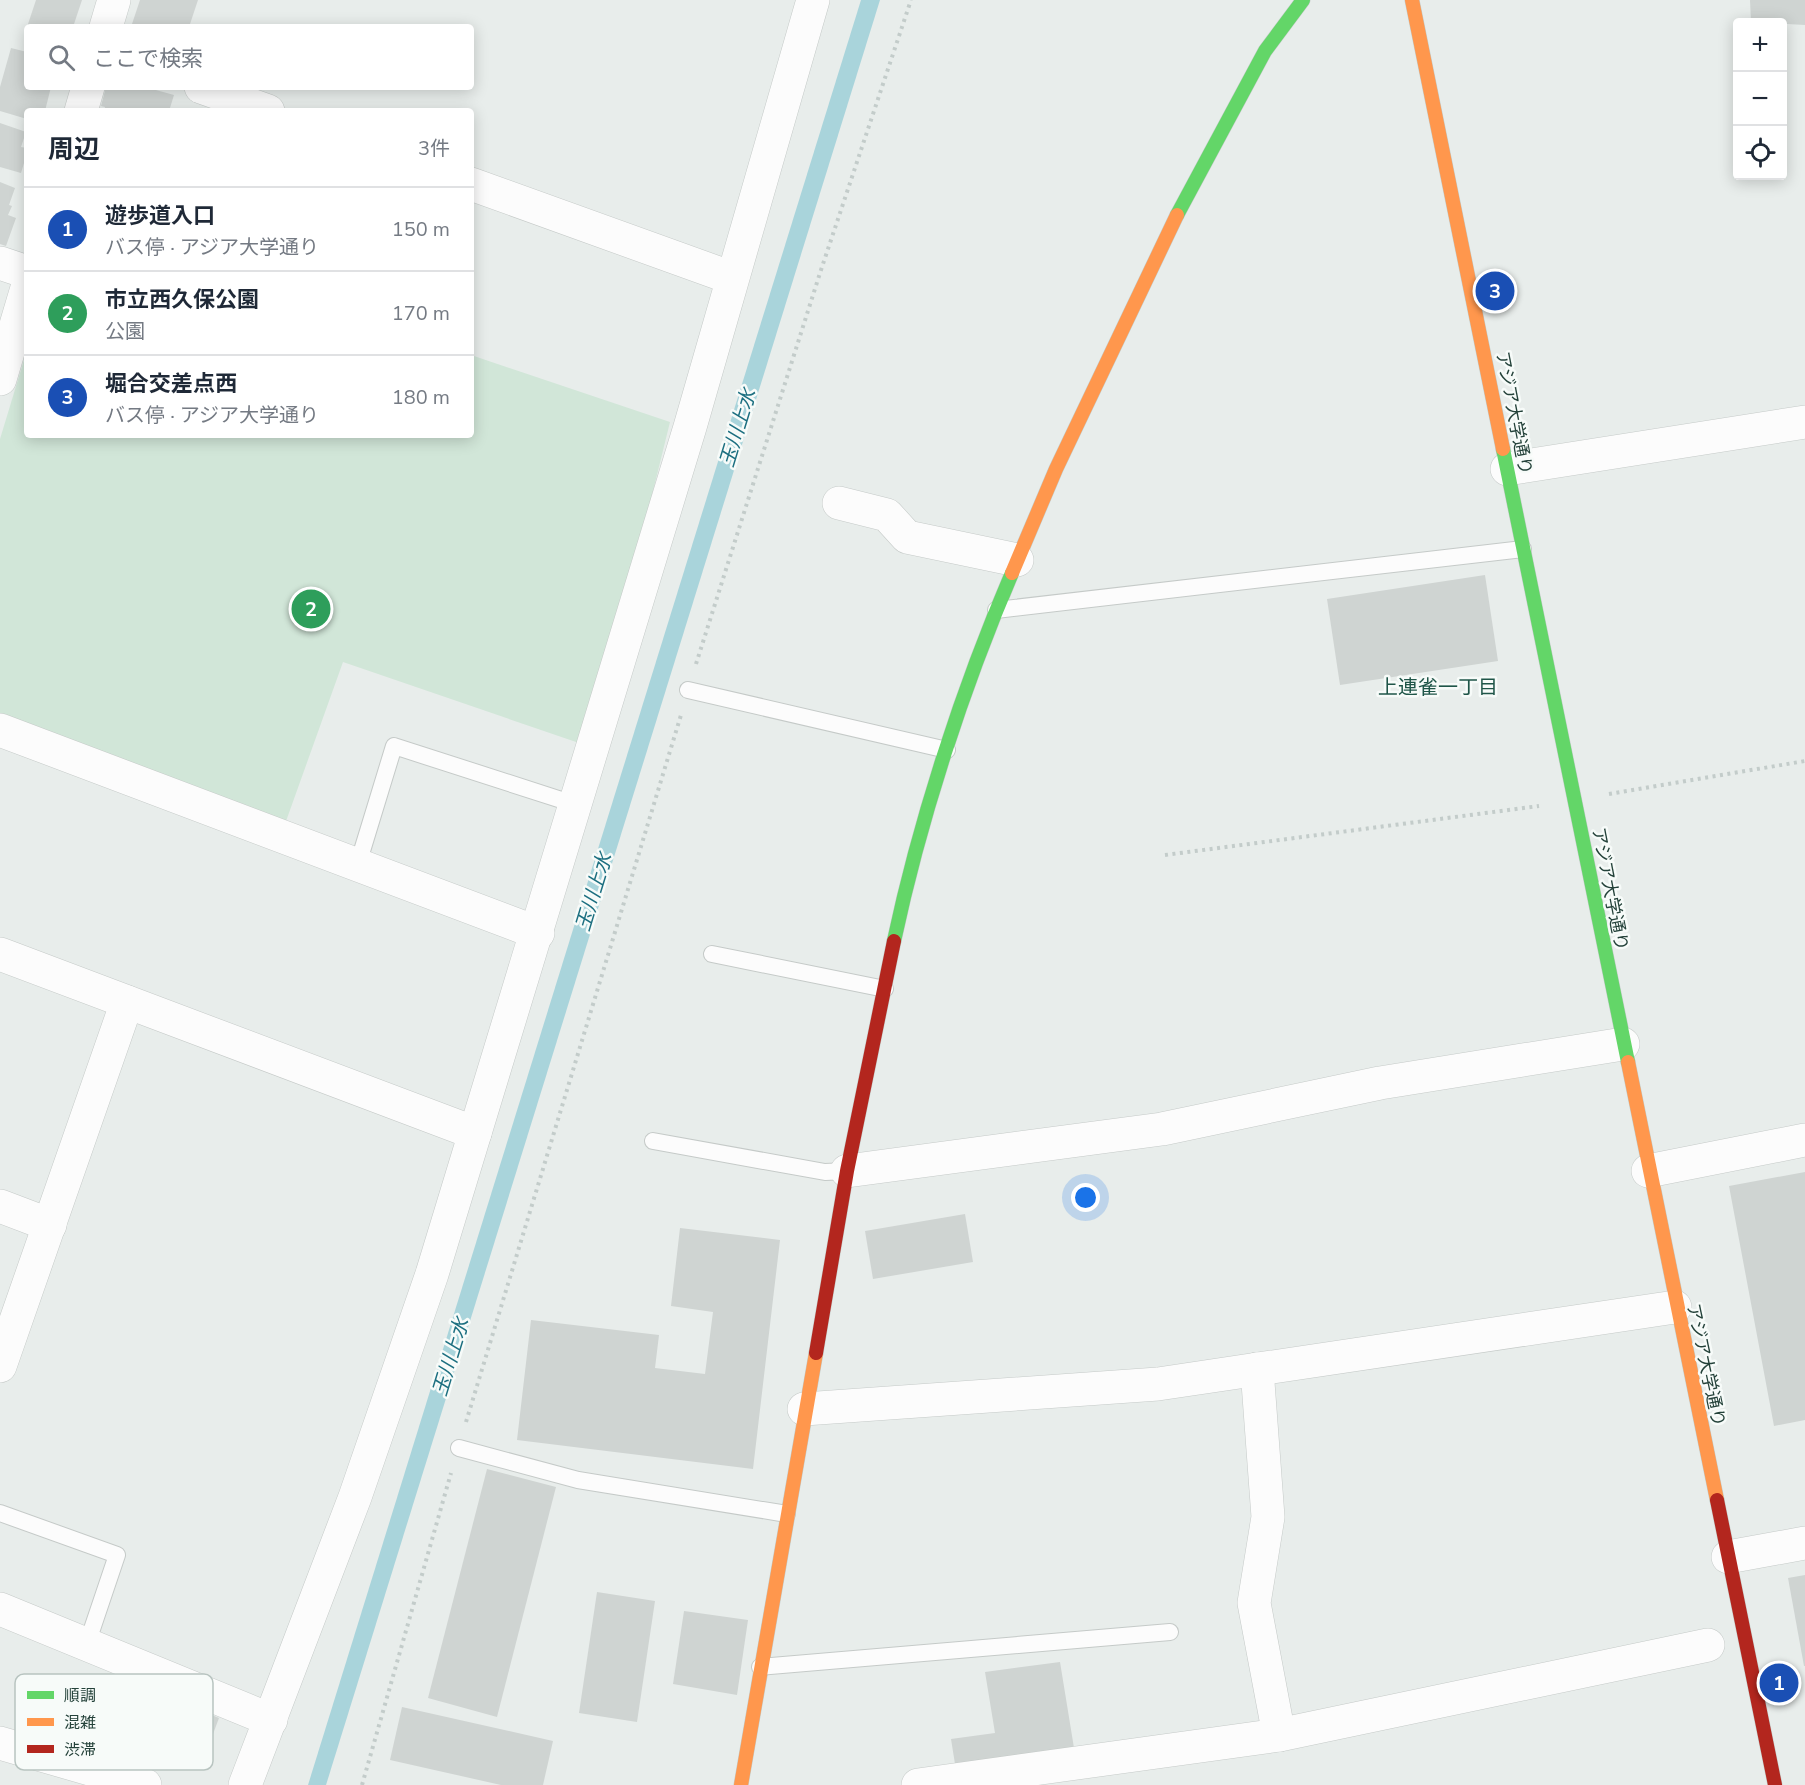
<!DOCTYPE html>
<html lang="ja">
<head>
<meta charset="utf-8">
<style>
	:root { --surface:#fff; --page:#f2f2f3; --text:#1f2937; --muted:#747a83; --line:#e0e1e3; --accent:#697e78 }
	body { margin:0; font-family:"Nunito Sans","Noto Sans JP",sans-serif; background:var(--page); color:var(--text) }
	.controls { position:absolute; right:18px; top:18px; display:grid; overflow:hidden; border-radius:6px; box-shadow:0 3px 15px #0003 }
	.controls button { width:54px; height:54px; display:grid; place-items:center; padding:0; border:0; border-bottom:2px solid var(--line); background:var(--surface); color:var(--text); font:30px sans-serif }
	.you { position:absolute; left:1086px; top:1198px; width:21px; height:21px; margin:-15px; border:4px solid #fff; border-radius:50%; background:#1a73e8; box-shadow:0 0 0 9px #1a73e833 }
	.badge { display:grid; place-items:center; width:39px; height:39px; border-radius:50%; background:var(--accent); color:#fff; font-size:20px; font-weight:700 }
	.pin { position:absolute; translate:-50% -50%; border:3px solid #fff; box-shadow:0 2px 6px #0006 }
	.list { margin:0; padding:0; list-style:none }
	h2 { display:flex; justify-content:space-between; align-items:center; height:78px; margin:0; padding:0 24px; font-size:26px }
	h2 small { font-size:20px; font-weight:400; color:var(--muted) }
	.list li { display:grid; grid-template-columns:39px 1fr auto; gap:18px; align-items:center; box-sizing:border-box; height:84px; padding:0 24px; border-top:2px solid var(--line) }
	.list b { display:block; font-size:22px; white-space:nowrap }
	.list p { margin:0; font-size:20px; white-space:nowrap; color:var(--muted) }
	.list em { font-size:20px; font-style:normal; color:var(--muted) }
	.icon { flex:none; width:33px; height:33px; fill:none; stroke:currentColor; stroke-width:2; stroke-linecap:round; stroke-linejoin:round }
	.map { position:relative; flex:none; width:1805px; height:1785px; overflow:hidden }
	.search { position:absolute; background:var(--surface); box-shadow:0 3px 15px #0003; left:24px; top:24px; width:450px; height:66px; display:flex; align-items:center; gap:15px; box-sizing:border-box; padding:0 21px; border-radius:6px; color:var(--muted); font-size:22px }
	.panel { position:absolute; background:var(--surface); box-shadow:0 3px 15px #0003; left:24px; top:108px; width:450px; height:330px; border-radius:6px }
	.map>svg:first-child { display:block }
</style>
</head>
<body>
<div class="map">
<svg width="1805" height="1785" viewBox="0 0 1805 1785">
	<rect width="100%" height="100%" fill="#e8edeb"/>
	<path fill="#d1e6d8" d="M 27,350 L 27,435 L 471,435 L 471,355 L 670,422 L 637,556 L 579,743 L 343,662 L 285,824 L 0,718 L 0,439 Z"/>
	<path fill="#a9d4db" d="M 861,0 L 880,0 L 326,1785 L 308,1785 Z"/>
	<g fill="#cfd4d2">
		<path d="M 36,0 L 82,0 L 73,27 L 27,27 Z"/>
		<path d="M 140,0 L 198,0 L 189,27 L 131,27 Z"/>
		<path d="M 1750,0 L 1805,0 L 1805,25 L 1751,22 Z"/>
		<path d="M 11,48 L 27,52 L 27,87 L 51,87 L 45,111 L 27,111 L 27,119 L 0,111 L 0,87 Z"/>
		<path d="M 106,87 L 145,87 L 174,95 L 169,111 L 104,111 L 105,107 L 101,106 Z"/>
		<path d="M 0,123 L 26,132 L 21,147 L 27,148 L 27,153 L 21,173 L 0,167 Z"/>
		<path d="M 0,182 L 15,188 L 9,205 L 12,206 L 8,215 L 16,218 L 6,246 L 0,244 Z"/>
		<path d="M 1485,575 L 1498,661 L 1340,685 L 1327,599 Z"/>
		<path d="M 1805,1172 L 1805,1420 L 1774,1426 L 1729,1186 Z"/>
		<path d="M 965,1214 L 973,1262 L 873,1279 L 865,1231 Z"/>
		<path d="M 680,1228 L 780,1240 L 753,1469 L 517,1440 L 531,1320 L 659,1335 L 655,1368 L 705,1374 L 713,1312 L 671,1306 Z"/>
		<path d="M 487,1469 L 556,1487 L 497,1717 L 428,1698 Z"/>
		<path d="M 1805,1575 L 1805,1666 L 1804,1666 L 1788,1578 Z"/>
		<path d="M 597,1592 L 655,1601 L 637,1722 L 579,1713 Z"/>
		<path d="M 684,1611 L 748,1620 L 737,1695 L 673,1684 Z"/>
		<path d="M 1060,1662 L 1074,1748 L 955,1764 L 951,1739 L 995,1733 L 985,1672 Z"/>
		<path d="M 167,1697 L 219,1718 L 201,1766 L 147,1745 Z"/>
		<path d="M 402,1707 L 553,1741 L 543,1785 L 501,1785 L 390,1760 Z"/>
	</g>
	<g fill="none" stroke-linecap="round" stroke-linejoin="round">
		<g stroke="#c5cac8" stroke-width="18">
			<g id="lane">
				<path d="M 996,610 L 1523,549"/>
				<path d="M 688,690 L 947,750"/>
				<path d="M 358,864 L 394,746 L 577,805"/>
				<path d="M 712,954 L 885,989"/>
				<path d="M 653,1141 L 825,1172 L 847,1171"/>
				<path d="M 459,1448 L 578,1480 L 787,1514"/>
				<path d="M 0,1513 L 117,1555 L 87,1644"/>
				<path d="M 760,1667 L 1170,1632"/>
			</g>
		</g>
		<g stroke="#c5cac8" stroke-width="34">
			<g id="street">
				<path d="M 106,27 L 114,0"/>
				<path d="M 201,87 L 268,111"/>
				<path d="M 81,111 L 88,87"/>
				<path d="M 471,184 L 732,278"/>
				<path d="M 0,263 L 27,272"/>
				<path d="M 0,379 L 27,288"/>
				<path d="M 1507,469 L 1805,422"/>
				<path d="M 839,503 L 887,515 L 907,537 L 1017,560"/>
				<path d="M 0,730 L 538,933"/>
				<path d="M 0,954 L 475,1133"/>
				<path d="M 847,1171 L 1162,1129 L 1380,1083 L 1623,1044"/>
				<path d="M 1648,1171 L 1805,1140"/>
				<path d="M 0,1206 L 50,1225"/>
				<path d="M 0,1366 L 127,1002"/>
				<path d="M 1257,1369 L 1268,1517 L 1254,1603 L 1279,1735"/>
				<path d="M 804,1409 L 1158,1384 L 1675,1307"/>
				<path d="M 1728,1557 L 1805,1543"/>
				<path d="M 0,1609 L 271,1720"/>
				<path d="M 0,1743 L 145,1785"/>
				<path d="M 245,1785 L 355,1497 L 432,1274 L 690,427 L 813,0"/>
				<path d="M 918,1785 L 1279,1735 L 1708,1645"/>
			</g>
		</g>
		<g stroke="#c3cbc8" stroke-width="15">
			<g id="fast">
				<path d="M 1177,215 L 1265,51 L 1303,0"/>
				<path d="M 1503,449 L 1628,1062"/>
				<path d="M 894,941 C 920,819 963,687 1012,573"/>
			</g>
		</g>
		<g stroke="#c3cbc8" stroke-width="15">
			<g id="slow">
				<path d="M 1412,0 L 1503,449"/>
				<path d="M 1012,573 L 1056,469 L 1177,215"/>
				<path d="M 1628,1062 L 1717,1500"/>
				<path d="M 741,1785 L 816,1353"/>
			</g>
		</g>
		<g stroke="#c3cbc8" stroke-width="15">
			<g id="jam">
				<path d="M 816,1353 L 847,1171 L 894,941"/>
				<path d="M 1717,1500 L 1775,1785"/>
			</g>
		</g>
		<g stroke="#c3ccca" stroke-width="4" stroke-dasharray="3 4.5" stroke-linecap="butt">
			<path d="M 696,664 L 820,273 L 911,0"/>
			<path d="M 1609,794 L 1805,761"/>
			<path d="M 1165,855 L 1539,806"/>
			<path d="M 466,1422 L 681,715"/>
			<path d="M 362,1785 L 451,1473"/>
		</g>
		<use href="#lane" stroke="#fcfcfc" stroke-width="16"/>
		<use href="#street" stroke="#fcfcfc" stroke-width="33"/>
		<use href="#fast" stroke="#63d668" stroke-width="14"/>
		<use href="#slow" stroke="#ff974d" stroke-width="14"/>
		<use href="#jam" stroke="#b3261e" stroke-width="14"/>
	</g>
	<g text-anchor="middle" dominant-baseline="central" stroke-width="5" stroke-linejoin="round" paint-order="stroke">
		<g font-size="18" fill="#24423a" stroke="#f7fbf9">
			<text transform="translate(1514 413) rotate(79)">アジア大学通り</text>
			<text transform="translate(1610 889) rotate(79)">アジア大学通り</text>
			<text transform="translate(1706 1365) rotate(78)">アジア大学通り</text>
		</g>
		<g font-size="20" font-style="italic" fill="#1c6f80" stroke="#f7fbf9">
			<text transform="translate(738 428) rotate(-73)">玉川上水</text>
			<text transform="translate(594 892) rotate(-73)">玉川上水</text>
			<text transform="translate(451 1357) rotate(-73)">玉川上水</text>
		</g>
		<g font-size="20" fill="#1f5548" stroke="#f7fbf9">
			<text x="1438" y="687">上連雀一丁目</text>
		</g>
	</g>
	<rect x="15" y="1674" width="198" height="96" rx="9" fill="#f7fbf9" stroke="#b8c4c0" stroke-width="1.5"/>
	<rect x="27" y="1691" width="27" height="8" fill="#63d668"/>
	<rect x="27" y="1718" width="27" height="8" fill="#ff974d"/>
	<rect x="27" y="1745" width="27" height="8" fill="#b3261e"/>
	<g font-size="16" fill="#24423a">
		<text x="64" y="1701">順調</text>
		<text x="64" y="1728">混雑</text>
		<text x="64" y="1755">渋滞</text>
	</g>
</svg>
<div class="controls">
<button>+</button>
<button>−</button>
<button><svg class="icon" aria-label="locate" viewBox="0 0 24 24"><circle cx="12" cy="12" r="6"/><path d="M12 2v4M12 18v4M2 12h4M18 12h4"/></svg></button>
</div>
<div class="you"></div>
<div class="pin badge" style="left:1779px;top:1683px;background:#1a4fb4">1</div>
<div class="pin badge" style="left:311px;top:609px;background:#2e9e5b">2</div>
<div class="pin badge" style="left:1495px;top:291px;background:#1a4fb4">3</div>
<div class="search"><svg class="icon" aria-label="search" viewBox="0 0 24 24"><circle cx="10" cy="10" r="6"/><path d="M15 15l6 6"/></svg>ここで検索</div>
<section class="panel">
<h2>周辺<small>3件</small></h2>
<ul class="list">
<li><span class="badge" style="background:#1a4fb4">1</span><div><b>遊歩道入口</b><p>バス停 · アジア大学通り</p></div><em>150 m</em></li>
<li><span class="badge" style="background:#2e9e5b">2</span><div><b>市立西久保公園</b><p>公園</p></div><em>170 m</em></li>
<li><span class="badge" style="background:#1a4fb4">3</span><div><b>堀合交差点西</b><p>バス停 · アジア大学通り</p></div><em>180 m</em></li>
</ul>
</section>
</div>
</body>
</html>
